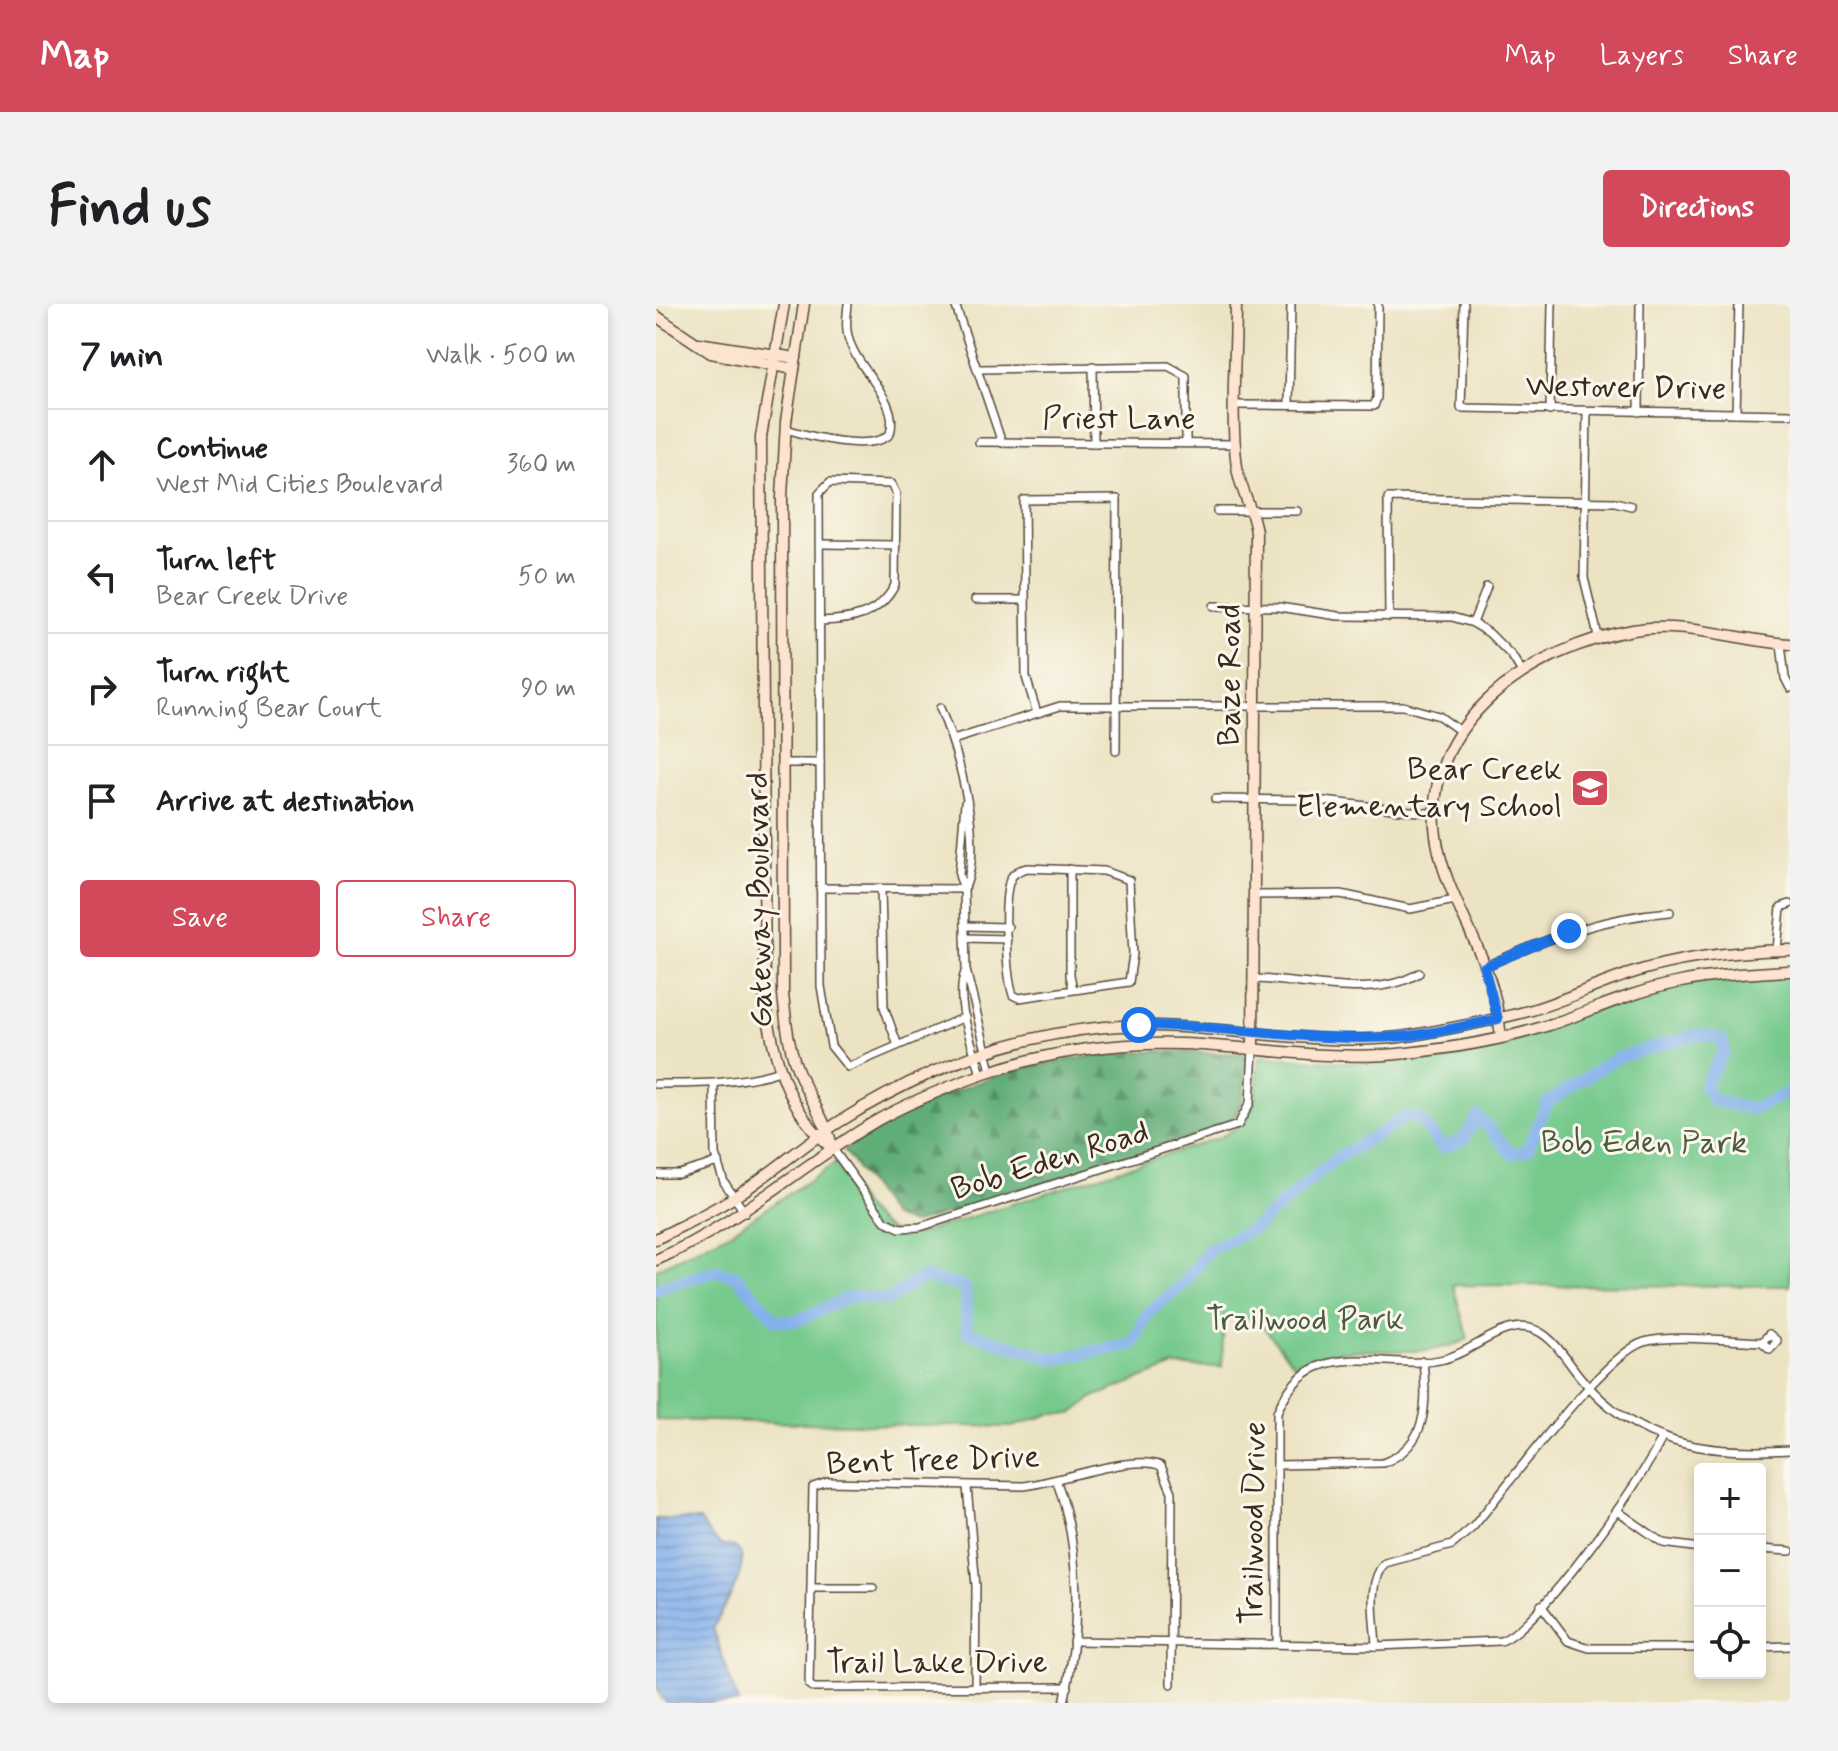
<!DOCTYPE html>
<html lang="en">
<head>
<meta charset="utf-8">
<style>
	:root { --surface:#fff; --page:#f2f2f2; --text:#202124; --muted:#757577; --line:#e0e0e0; --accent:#d1495b }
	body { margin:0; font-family:Mynerve,sans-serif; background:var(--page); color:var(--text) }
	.controls { position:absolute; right:24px; bottom:24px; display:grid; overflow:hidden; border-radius:8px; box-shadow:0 4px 12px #0003 }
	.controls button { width:72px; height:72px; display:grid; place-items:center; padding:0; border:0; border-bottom:2px solid var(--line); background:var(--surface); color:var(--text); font:40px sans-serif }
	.stop { position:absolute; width:24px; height:24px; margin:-18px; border:6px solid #1a73e8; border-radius:50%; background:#fff }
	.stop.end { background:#1a73e8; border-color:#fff; box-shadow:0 2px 8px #0008 }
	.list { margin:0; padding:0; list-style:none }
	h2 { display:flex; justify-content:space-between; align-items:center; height:104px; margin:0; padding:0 32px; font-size:34px }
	h2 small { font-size:26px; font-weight:400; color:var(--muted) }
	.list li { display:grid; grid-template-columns:52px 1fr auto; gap:24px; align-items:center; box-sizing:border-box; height:112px; padding:0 32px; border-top:2px solid var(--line) }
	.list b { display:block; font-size:30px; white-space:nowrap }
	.list p { margin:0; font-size:26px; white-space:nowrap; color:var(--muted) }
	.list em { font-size:26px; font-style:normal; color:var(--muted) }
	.actions { display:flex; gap:16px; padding:24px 32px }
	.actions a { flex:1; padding:18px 0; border:2px solid var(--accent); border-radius:8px; text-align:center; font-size:28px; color:var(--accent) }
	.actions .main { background:var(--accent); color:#fff }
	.icon { flex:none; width:44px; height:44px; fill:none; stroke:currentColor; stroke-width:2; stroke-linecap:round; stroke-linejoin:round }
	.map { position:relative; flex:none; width:1134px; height:1399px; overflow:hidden; border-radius:8px }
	header { display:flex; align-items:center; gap:48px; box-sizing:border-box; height:112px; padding:0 40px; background:var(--accent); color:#fff }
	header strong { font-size:38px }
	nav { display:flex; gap:44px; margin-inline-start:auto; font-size:28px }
	.intro { display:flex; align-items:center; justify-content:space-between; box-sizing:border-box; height:192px; padding:0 48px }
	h1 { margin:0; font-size:56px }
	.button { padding:20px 36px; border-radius:8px; background:var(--accent); color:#fff; font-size:28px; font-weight:700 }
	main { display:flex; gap:48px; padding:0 48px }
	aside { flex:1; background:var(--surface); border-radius:8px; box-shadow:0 4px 12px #0003 }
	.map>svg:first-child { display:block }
</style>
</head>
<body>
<header>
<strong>Map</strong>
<nav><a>Map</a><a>Layers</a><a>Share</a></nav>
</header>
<div class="intro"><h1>Find us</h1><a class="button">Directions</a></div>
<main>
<aside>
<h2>7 min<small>Walk · 500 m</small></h2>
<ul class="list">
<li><svg class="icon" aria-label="ahead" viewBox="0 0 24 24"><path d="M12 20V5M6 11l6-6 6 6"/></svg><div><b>Continue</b><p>West Mid Cities Boulevard</p></div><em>360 m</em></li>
<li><svg class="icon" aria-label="left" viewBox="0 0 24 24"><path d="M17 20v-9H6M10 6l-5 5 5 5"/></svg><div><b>Turn left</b><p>Bear Creek Drive</p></div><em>50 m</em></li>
<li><svg class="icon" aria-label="right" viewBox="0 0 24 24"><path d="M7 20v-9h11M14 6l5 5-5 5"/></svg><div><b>Turn right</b><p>Running Bear Court</p></div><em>90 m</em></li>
<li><svg class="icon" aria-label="arrive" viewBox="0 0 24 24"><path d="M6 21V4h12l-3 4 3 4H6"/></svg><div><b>Arrive at destination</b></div></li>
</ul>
<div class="actions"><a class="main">Save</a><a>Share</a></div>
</aside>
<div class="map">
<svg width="1134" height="1399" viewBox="0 0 1134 1399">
	<defs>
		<pattern id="forest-firs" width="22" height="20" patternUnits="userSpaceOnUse" patternTransform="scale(2)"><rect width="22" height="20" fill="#60ad78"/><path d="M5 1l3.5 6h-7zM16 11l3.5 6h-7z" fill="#508d62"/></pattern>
		<pattern id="water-rules" width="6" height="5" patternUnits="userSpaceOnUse" patternTransform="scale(2)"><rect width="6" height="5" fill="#81afeb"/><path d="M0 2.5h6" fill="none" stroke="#6b8fbe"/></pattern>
	</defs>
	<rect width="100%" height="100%" fill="#fbf7ec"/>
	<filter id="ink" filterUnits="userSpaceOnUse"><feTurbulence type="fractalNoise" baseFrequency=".0125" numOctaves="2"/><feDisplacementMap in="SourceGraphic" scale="16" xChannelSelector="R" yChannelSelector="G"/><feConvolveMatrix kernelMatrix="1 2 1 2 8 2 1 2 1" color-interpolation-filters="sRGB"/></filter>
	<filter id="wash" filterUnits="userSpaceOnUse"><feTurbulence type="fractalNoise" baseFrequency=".006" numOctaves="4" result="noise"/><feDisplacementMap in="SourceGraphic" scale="32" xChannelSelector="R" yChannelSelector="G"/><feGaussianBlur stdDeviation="1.8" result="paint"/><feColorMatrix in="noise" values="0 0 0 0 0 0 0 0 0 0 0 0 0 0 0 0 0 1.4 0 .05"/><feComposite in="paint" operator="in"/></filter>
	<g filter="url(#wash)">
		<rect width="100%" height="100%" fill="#ece3c3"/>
		<path fill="url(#forest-firs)" stroke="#4e6c4b" stroke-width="2" d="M 503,747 L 587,750 L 592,754 L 586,799 L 574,821 L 257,920 L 236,913 L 188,846 C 289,779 382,751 503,747 Z"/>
		<path fill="#75c98c" stroke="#587a55" stroke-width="2" d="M 1134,671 L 1134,982 L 797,981 L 812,1035 C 757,1062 693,1030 639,1062 L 602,1016 L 568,1011 L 566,1063 L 518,1062 L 438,1093 L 416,1110 L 394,1110 L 356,1123 L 0,1116 L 0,965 L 73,929 L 180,859 C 201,890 217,933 259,931 L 562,834 C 606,813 598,796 603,752 L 703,759 L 792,749 L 1021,682 L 1070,674 Z"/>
		<path fill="url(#water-rules)" stroke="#5e6c84" stroke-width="2" d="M 0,1215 L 44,1216 C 50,1224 56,1236 65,1241 C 69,1243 74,1241 78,1243 C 102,1253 63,1312 57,1324 L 82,1399 L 10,1399 L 0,1385 Z"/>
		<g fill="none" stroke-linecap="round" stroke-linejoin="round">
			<path stroke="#81afeb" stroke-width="12" d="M 0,985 L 60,967 L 80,972 L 120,1016 L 140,1017 L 196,992 L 232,996 L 266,973 L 309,983 L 311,1028 L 398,1055 L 477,1040 L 492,1009 L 527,980 L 553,946 L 598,924 L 678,856 L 750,813 L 764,815 L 786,844 L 808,835 L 822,812 L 856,850 L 871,846 L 891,799 L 960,754 L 1043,730 L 1066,735 L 1068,747 L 1048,781 L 1057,797 L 1096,805 L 1134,788"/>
		</g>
	</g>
	<g filter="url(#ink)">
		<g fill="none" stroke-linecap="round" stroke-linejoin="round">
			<g stroke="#564637" stroke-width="10">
				<g id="street">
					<path d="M 299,0 L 346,139"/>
					<path d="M 808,0 L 805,104 L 1134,110"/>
					<path d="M 437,62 L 438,139"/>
					<path d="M 323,65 L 512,62 L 530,72 L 530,139"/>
					<path d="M 580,101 L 718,102 L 721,94 L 722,0"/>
					<path d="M 633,101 L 635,0"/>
					<path d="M 894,107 L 896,0"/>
					<path d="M 931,107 L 928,274 L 943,336"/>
					<path d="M 983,108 L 984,0"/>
					<path d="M 1080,109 L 1083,0"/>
					<path d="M 130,125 C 153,132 215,149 234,130 C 245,95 199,65 192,32 C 189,22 191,10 192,0"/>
					<path d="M 323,138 L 580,140"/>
					<path d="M 561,207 L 641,207"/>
					<path d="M 164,240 L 240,241"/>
					<path d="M 319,296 L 369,296"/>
					<path d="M 558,302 L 623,303 L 682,312 L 796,313 L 817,319 L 833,329 L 856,352 L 866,368"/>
					<path d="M 733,313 L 732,194 L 959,198 L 975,202"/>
					<path d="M 164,317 C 195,316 223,312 239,281 L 240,190 L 235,180 L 174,178 L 163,189 L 165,682 L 175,742 L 192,763 L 309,713"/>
					<path d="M 817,319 L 831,283"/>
					<path d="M 1125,340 L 1129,374 L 1134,384"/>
					<path d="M 284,404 C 303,450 328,538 309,584"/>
					<path d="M 381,409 L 370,373 L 368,196 L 461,195 L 460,447"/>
					<path d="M 297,436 L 404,402 L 747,402 L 783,412 L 804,427"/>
					<path d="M 126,459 L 164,459"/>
					<path d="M 559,495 L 659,496 L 780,510"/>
					<path d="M 309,499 L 303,571 L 308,585 L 310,666 L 335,767"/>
					<path d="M 371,564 L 448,567 L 473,576 L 477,650 L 473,678 L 363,694 L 357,691 C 350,671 347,600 353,579 C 355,570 362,566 371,564 Z"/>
					<path d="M 414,565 L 414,671 L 417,685"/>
					<path d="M 164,584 L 308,585"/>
					<path d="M 225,585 L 228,703 L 241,739"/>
					<path d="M 599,591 L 685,590 L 754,605 L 799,596"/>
					<path d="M 309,622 L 352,623"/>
					<path d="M 309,634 L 351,635"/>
					<path d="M 1121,646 L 1125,603 L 1134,600"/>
					<path d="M 828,663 C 889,635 947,613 1014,608"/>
					<path d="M 309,668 C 298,700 317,739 325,771"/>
					<path d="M 599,675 C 649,676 718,697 763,669"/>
					<path d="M 0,780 C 43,780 83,780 124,767"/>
					<path d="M 58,780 L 59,851 L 68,878 L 89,909"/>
					<path d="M 177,845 L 229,917 L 244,924 L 264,923 L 582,821 L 594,799 L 597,746"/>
					<path d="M 0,870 L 23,870 L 62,858"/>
					<path d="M 621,1161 L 727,1159 C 773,1141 771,1099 767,1057"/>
					<path d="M 401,1178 C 426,1247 424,1327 408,1399"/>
					<path d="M 311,1183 L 320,1282 L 319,1383"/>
					<path d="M 963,1208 L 1007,1239 L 1044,1244"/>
					<path d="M 1104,1245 L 1134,1247"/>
					<path d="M 158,1284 L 217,1284"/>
					<path d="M 885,1301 L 912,1337 L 933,1344 L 1044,1344"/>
					<path d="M 417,1337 L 720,1342 L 845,1337 C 882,1324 988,1174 1006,1134"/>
					<path d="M 621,1340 L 621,1108 C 629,1090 641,1071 661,1063 C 700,1047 748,1065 788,1055 C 815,1049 845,1018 873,1024 C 897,1029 910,1057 925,1074 C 982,1142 1050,1151 1134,1146"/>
					<path d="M 720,1342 C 719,1316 710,1278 729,1259 L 796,1241 L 817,1223 C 849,1185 948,1050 988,1038 C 1015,1030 1075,1037 1106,1038 L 1114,1045 L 1121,1037 L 1113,1030 L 1106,1038"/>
					<path d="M 1104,1343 L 1134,1342"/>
					<path d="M 412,1383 L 158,1384 L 153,1381 L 157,1183 L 172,1178 L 368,1182 C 403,1178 478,1149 505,1162 L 516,1188 L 515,1380"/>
				</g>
			</g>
			<g stroke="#564637" stroke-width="13">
				<g id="secondary">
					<path d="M 128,0 L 105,133 L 109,693 C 116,749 131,808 177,845"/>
					<path d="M 148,0 L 130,118 L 126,193 L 127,690 C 130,720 133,749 146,776 C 157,800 171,819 177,845"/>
					<path d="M 580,0 C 580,53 574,111 581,163 C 584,186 597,205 600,228 L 597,746"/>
					<path d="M 0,12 L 55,49 L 138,65"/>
					<path d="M 42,39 L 140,54"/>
					<path d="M 845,733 C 843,719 842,705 838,691 C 825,636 788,589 780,532 C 764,418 878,343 977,326 C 1028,317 1084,337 1134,340"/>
					<path d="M 0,935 C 27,921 55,908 80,892 C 116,869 148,840 183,818 C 264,767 353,732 449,723 C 550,715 663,747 758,731 C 797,724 837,717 876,706 C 909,696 940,681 973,670 C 1023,653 1081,647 1134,646"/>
					<path d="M 0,956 C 85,918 142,863 220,817 C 253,798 289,784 325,771 C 389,748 460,738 527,740 C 602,743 676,758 751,749 C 798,744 848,736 893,721 C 936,707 975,688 1020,679 C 1057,671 1096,669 1134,667"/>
				</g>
			</g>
			<use href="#street" stroke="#fff" stroke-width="7"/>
			<use href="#secondary" stroke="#fde4d1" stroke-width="10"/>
		</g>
	</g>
	<g fill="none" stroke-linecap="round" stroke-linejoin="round" filter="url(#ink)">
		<path stroke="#1a73e8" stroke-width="10" d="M 483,721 C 572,721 663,740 752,732 C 782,729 812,721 842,715 L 828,663 L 913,627"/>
	</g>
	<defs>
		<g id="school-square" transform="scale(2)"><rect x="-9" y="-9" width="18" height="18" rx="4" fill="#d1495b" stroke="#fbf7ec"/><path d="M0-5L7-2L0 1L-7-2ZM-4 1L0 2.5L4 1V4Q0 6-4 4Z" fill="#fff"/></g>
	</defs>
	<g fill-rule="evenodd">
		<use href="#school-square" x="934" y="484"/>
	</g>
	<g text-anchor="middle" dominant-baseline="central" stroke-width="6" stroke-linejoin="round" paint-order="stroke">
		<g font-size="32" fill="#3b2a1e" stroke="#fbf7ec">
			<text transform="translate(970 84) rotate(1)">Westover Drive</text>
			<text x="463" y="115">Priest Lane</text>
			<text transform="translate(574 371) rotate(-90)">Baze Road</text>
			<text transform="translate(104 596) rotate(-91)">Gateway Boulevard</text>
			<text transform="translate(394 857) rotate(-17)">Bob Eden Road</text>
			<text transform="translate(277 1157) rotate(-2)">Bent Tree Drive</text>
			<text transform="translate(598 1219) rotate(-89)">Trailwood Drive</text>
			<text x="281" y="1359">Trail Lake Drive</text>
		</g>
		<g font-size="32" fill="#3b2a1e" stroke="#fbf7ec" text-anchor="end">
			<text x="906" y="466">Bear Creek<tspan x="906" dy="37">Elementary School</tspan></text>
		</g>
		<g font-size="32" fill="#4c5a3f" stroke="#fbf7ec">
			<text x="988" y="839">Bob Eden Park</text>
			<text x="649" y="1016">Trailwood Park</text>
		</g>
	</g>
</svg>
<div class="controls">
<button>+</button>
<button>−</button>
<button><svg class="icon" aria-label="locate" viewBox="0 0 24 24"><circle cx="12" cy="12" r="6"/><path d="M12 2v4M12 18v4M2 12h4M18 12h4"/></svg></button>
</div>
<div class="stop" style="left:483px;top:721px"></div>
<div class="stop end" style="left:913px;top:627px"></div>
</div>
</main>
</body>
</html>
